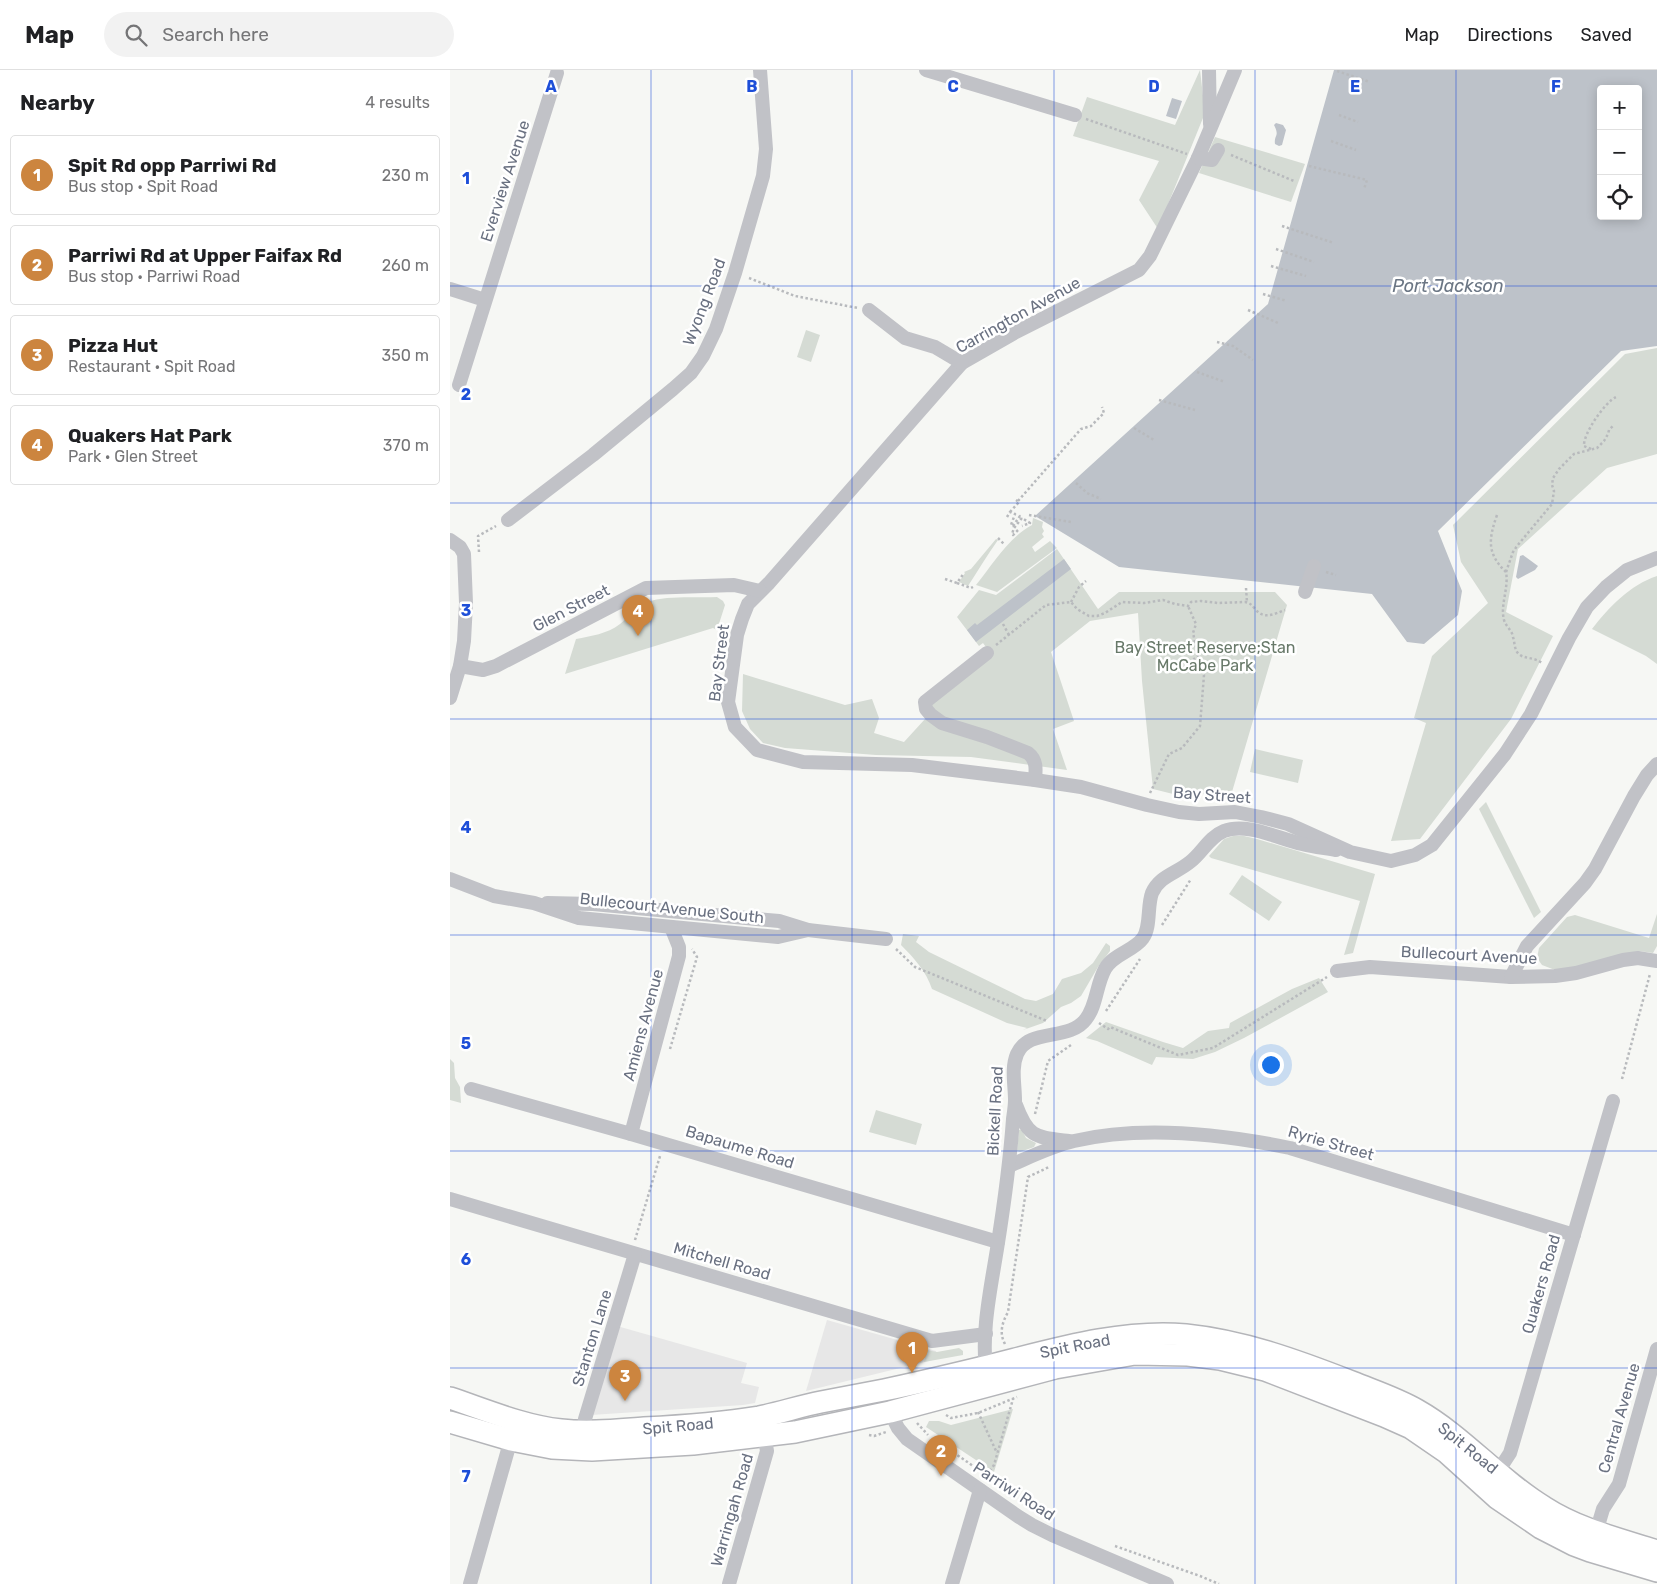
<!DOCTYPE html>
<html lang="en">
<head>
<meta charset="utf-8">
<style>
	:root { --surface:#fff; --page:#f2f2f2; --text:#202124; --muted:#757577; --line:#e0e0e0; --accent:#cc853f }
	body { margin:0; font-family:Rubik,sans-serif; background:var(--page); color:var(--text) }
	.controls { position:absolute; right:15px; top:15px; display:grid; overflow:hidden; border-radius:5px; box-shadow:0 2px 12px #0003 }
	.controls button { width:45px; height:45px; display:grid; place-items:center; padding:0; border:0; border-bottom:1px solid var(--line); background:var(--surface); color:var(--text); font:25px sans-serif }
	.you { position:absolute; left:820px; top:994px; width:18px; height:18px; margin:-12px; border:4px solid #fff; border-radius:50%; background:#1a73e8; box-shadow:0 0 0 8px #1a73e833 }
	.badge { display:grid; place-items:center; width:32px; height:32px; border-radius:50%; background:var(--accent); color:#fff; font-size:16px; font-weight:700 }
	.pin { position:absolute; translate:-50% -41px; filter:drop-shadow(0 1px 2px #0008) }
	.pin::after { content:''; position:absolute; top:26px; width:18px; height:15px; background:inherit; clip-path:polygon(0 0,100% 0,50% 100%) }
	.list { margin:0; padding:0; list-style:none }
	h2 { display:flex; justify-content:space-between; align-items:center; height:65px; margin:0; padding:0 20px; font-size:21px }
	h2 small { font-size:16px; font-weight:400; color:var(--muted) }
	.list li { display:grid; grid-template-columns:32px 1fr auto; gap:15px; align-items:center; box-sizing:border-box; height:80px; margin:0 10px 10px; padding:0 10px; border:1px solid var(--line); border-radius:5px }
	.list b { display:block; font-size:19px; white-space:nowrap }
	.list p { margin:0; font-size:16px; white-space:nowrap; color:var(--muted) }
	.list em { font-size:16px; font-style:normal; color:var(--muted) }
	.icon { flex:none; width:28px; height:28px; fill:none; stroke:currentColor; stroke-width:2; stroke-linecap:round; stroke-linejoin:round }
	.map { position:relative; flex:none; width:1207px; height:1514px; overflow:hidden }
	header { display:flex; align-items:center; gap:30px; box-sizing:border-box; height:70px; padding:0 25px; background:var(--surface); border-bottom:1px solid var(--line) }
	header strong { font-size:24px }
	nav { display:flex; gap:28px; margin-inline-start:auto; font-size:18px }
	.search { width:350px; height:45px; background:var(--page); display:flex; align-items:center; gap:12px; box-sizing:border-box; padding:0 18px; border-radius:28px; color:var(--muted); font-size:19px }
	main { display:flex }
	aside { flex:1; background:var(--surface) }
	.map>svg:first-child { display:block }
</style>
</head>
<body>
<header>
<strong>Map</strong>
<div class="search"><svg class="icon" aria-label="search" viewBox="0 0 24 24"><circle cx="10" cy="10" r="6"/><path d="M15 15l6 6"/></svg>Search here</div>
<nav><a>Map</a><a>Directions</a><a>Saved</a></nav>
</header>
<main>
<aside>
<h2>Nearby<small>4 results</small></h2>
<ul class="list">
<li><span class="badge">1</span><div><b>Spit Rd opp Parriwi Rd</b><p>Bus stop · Spit Road</p></div><em>230 m</em></li>
<li><span class="badge">2</span><div><b>Parriwi Rd at Upper Faifax Rd</b><p>Bus stop · Parriwi Road</p></div><em>260 m</em></li>
<li><span class="badge">3</span><div><b>Pizza Hut</b><p>Restaurant · Spit Road</p></div><em>350 m</em></li>
<li><span class="badge">4</span><div><b>Quakers Hat Park</b><p>Park · Glen Street</p></div><em>370 m</em></li>
</ul>
</aside>
<div class="map">
<svg width="1207" height="1514" viewBox="0 0 1207 1514">
	<rect width="100%" height="100%" fill="#f6f7f4"/>
	<g fill="#e7e7e7">
		<path d="M 377,1250 L 486,1281 L 483,1290 L 356,1321 Z"/>
		<path d="M 167,1256 L 297,1293 L 291,1313 L 309,1317 L 305,1333 L 293,1335 L 141,1345 Z"/>
	</g>
	<g fill="#d5dbd4">
		<path d="M 750,0 L 755,43 L 708,159 L 689,130 L 709,91 L 623,66 L 637,27 L 725,55 Z"/>
		<path d="M 765,67 L 855,94 L 841,132 L 749,103 Z"/>
		<path d="M 356,260 L 370,265 L 361,292 L 347,287 Z"/>
		<path d="M 1207,278 L 1207,384 L 1157,398 L 1068,479 L 1056,542 L 1103,566 L 1061,649 L 970,769 L 941,771 L 976,653 L 964,648 L 982,586 L 1038,533 L 1011,492 L 1003,455 L 1175,284 Z"/>
		<path d="M 583,448 L 593,452 L 592,457 L 594,461 L 592,464 L 594,467 L 582,477 L 585,482 L 600,471 L 607,478 L 547,522 L 526,515 C 543,494 558,468 582,455 Z"/>
		<path d="M 546,469 L 548,470 C 537,485 528,501 518,516 L 509,512 L 515,503 L 514,502 L 521,499 Z"/>
		<path d="M 607,479 L 648,539 L 669,522 L 825,522 L 837,535 L 782,722 L 750,724 L 735,727 L 703,719 L 692,611 L 688,543 L 640,551 L 601,582 L 624,651 L 603,659 L 617,700 L 521,687 L 426,685 L 335,678 L 313,673 L 300,659 L 292,641 L 293,604 L 395,635 L 422,629 L 429,648 L 424,663 L 454,672 L 475,649 L 481,632 L 541,584 L 533,573 L 529,576 L 507,547 L 529,520 L 546,525 Z"/>
		<path d="M 1207,506 L 1207,594 L 1196,586 L 1142,559 C 1159,537 1180,515 1207,506 Z"/>
		<path d="M 267,527 L 273,531 L 275,535 L 267,560 L 263,558 L 115,604 L 126,569 C 141,566 157,564 170,554 C 179,547 185,537 197,532 C 216,525 246,528 267,527 Z"/>
		<path d="M 805,679 L 853,690 L 848,713 L 800,702 Z"/>
		<path d="M 1036,732 L 1091,842 L 1084,848 L 1029,739 Z"/>
		<path d="M 783,766 L 794,766 L 807,769 L 925,804 L 903,883 L 894,885 L 910,831 L 761,788 L 759,786 L 774,769 Z"/>
		<path d="M 792,805 L 832,832 L 819,851 L 779,824 Z"/>
		<path d="M 1207,844 L 1207,876 L 1203,883 L 1189,881 L 1132,896 L 1105,900 L 1092,895 L 1087,888 L 1089,878 L 1117,847 L 1125,845 L 1199,868 Z"/>
		<path d="M 453,864 L 469,866 L 466,872 L 479,882 L 575,929 L 586,931 L 603,924 L 612,909 L 631,903 L 643,893 L 656,873 L 660,876 L 660,881 L 648,897 L 631,926 L 621,933 L 611,937 L 593,953 L 573,960 L 577,958 L 557,953 L 482,919 C 476,901 464,888 451,875 Z"/>
		<path d="M 869,908 L 878,922 L 794,968 L 765,982 L 743,989 L 706,987 L 702,995 L 647,971 L 636,968 L 656,952 L 713,972 L 733,978 L 758,961 L 779,958 L 780,953 L 842,919 Z"/>
		<path d="M 0,989 L 4,993 L 5,1008 L 10,1017 L 11,1033 L 0,1030 Z"/>
		<path d="M 426,1040 L 472,1054 L 466,1075 L 419,1062 Z"/>
		<path d="M 569,1060 L 572,1060 L 576,1068 L 586,1073 L 584,1077 L 570,1082 L 567,1081 Z"/>
		<path d="M 509,1278 L 513,1281 L 513,1285 L 474,1292 L 477,1280 L 487,1282 Z"/>
		<path d="M 563,1339 L 544,1402 L 476,1357 L 479,1351 L 489,1351 L 501,1355 Z"/>
	</g>
	<g fill="#bdc2c9" fill-rule="evenodd">
		<path d="M 884,0 L 1207,0 L 1207,276 L 1171,281 L 988,461 L 1012,521 L 1008,545 L 974,574 L 957,572 L 922,524 L 669,497 L 585,446 L 818,234 ZM 1151,19 L 1188,19 L 1188,146 L 1151,146 Z"/>
		<path d="M 722,28 L 732,31 L 726,49 L 716,46 Z"/>
		<path d="M 826,53 L 833,55 L 836,60 L 832,75 L 829,76 L 825,74 C 824,64 830,67 824,55 Z"/>
		<path d="M 1073,485 L 1088,496 L 1085,500 L 1068,509 L 1066,507 L 1070,486 Z"/>
		<path d="M 614,489 L 621,499 L 526,572 L 517,560 L 525,553 L 527,555 Z"/>
	</g>
	<g fill="none" stroke-linecap="round" stroke-linejoin="round">
		<g stroke="#b4b5b9" stroke-width="24">
			<g id="highway">
				<path d="M 0,1328 C 36,1340 73,1356 111,1360 C 139,1363 166,1360 194,1358 C 232,1356 271,1353 309,1347 C 330,1343 350,1336 371,1332 C 392,1328 413,1324 434,1320 C 468,1313 501,1305 534,1297 C 599,1281 668,1259 736,1265 C 794,1271 848,1291 902,1312 C 924,1321 946,1328 967,1340 C 1013,1366 1048,1409 1094,1437 C 1128,1459 1169,1469 1207,1481"/>
				<path d="M 0,1352 L 61,1370 L 102,1378 L 142,1380 L 243,1374 L 345,1362 L 440,1342 L 605,1298 L 685,1284 L 738,1285 L 770,1289 L 815,1300 L 934,1346 L 961,1358 L 996,1382 L 1047,1428 L 1091,1458 L 1124,1475 L 1140,1481 L 1207,1501"/>
			</g>
		</g>
		<g stroke="#b8babd" stroke-width="2.5" stroke-dasharray="2.5 2.5" stroke-linecap="butt">
			<path d="M 887,1 L 920,12"/>
			<path d="M 889,45 L 908,52"/>
			<path d="M 636,49 L 737,84"/>
			<path d="M 881,71 L 906,80"/>
			<path d="M 781,85 L 844,111"/>
			<path d="M 859,96 L 917,110 L 914,119"/>
			<path d="M 832,156 L 884,173"/>
			<path d="M 826,179 L 864,192"/>
			<path d="M 821,196 L 856,206"/>
			<path d="M 299,208 L 345,226 L 408,238"/>
			<path d="M 813,224 L 837,231"/>
			<path d="M 798,240 L 828,253"/>
			<path d="M 767,272 L 783,276 L 803,290"/>
			<path d="M 747,302 L 775,312"/>
			<path d="M 709,330 L 745,340"/>
			<path d="M 684,358 L 704,370"/>
			<path d="M 1141,379 L 1134,376 C 1133,364 1155,332 1166,327"/>
			<path d="M 626,413 L 637,423 L 651,429"/>
			<path d="M 568,431 L 631,359 L 641,356 L 654,343 L 652,337"/>
			<path d="M 560,442 L 569,432 L 566,430"/>
			<path d="M 579,445 L 621,452"/>
			<path d="M 1047,445 C 1039,468 1036,483 1056,502 C 1059,518 1050,535 1054,550 C 1056,557 1062,560 1063,567 C 1065,573 1064,581 1070,585 C 1076,589 1084,587 1092,593"/>
			<path d="M 557,447 L 560,442 L 565,444 L 561,455 L 563,456 L 570,446 L 572,448"/>
			<path d="M 568,460 L 563,465 L 562,464 L 564,458 L 572,448 L 580,453 L 572,456"/>
			<path d="M 548,468 L 555,475"/>
			<path d="M 29,482 L 28,466 L 46,456"/>
			<path d="M 876,502 L 886,505"/>
			<path d="M 1056,502 L 1063,482 L 1067,476 L 1102,434 L 1104,421 L 1102,415 L 1103,408 L 1109,399 L 1124,384 L 1147,378 L 1154,371 L 1158,364 L 1159,360 L 1164,355"/>
			<path d="M 495,509 L 507,513 L 514,503"/>
			<path d="M 507,513 L 521,518 L 523,517"/>
			<path d="M 796,518 L 797,532"/>
			<path d="M 621,532 L 629,517 L 636,511"/>
			<path d="M 553,554 L 559,565"/>
			<path d="M 546,575 L 596,535 L 621,532 L 627,539 L 639,546 L 647,546 L 655,543 L 672,532 L 694,533 L 713,530 L 725,534 L 738,536 L 741,532 L 751,531 L 768,533 L 795,532 C 800,533 802,535 805,539 C 814,550 824,544 835,540"/>
			<path d="M 700,723 L 719,684 L 732,678 L 750,656 L 754,605 L 744,589 L 748,586 L 743,563 L 746,554 L 738,536"/>
			<path d="M 712,855 L 741,809"/>
			<path d="M 446,879 L 465,897 L 597,951"/>
			<path d="M 656,941 L 690,889"/>
			<path d="M 649,953 L 658,959 L 660,957 L 728,985 L 763,978 L 877,907"/>
			<path d="M 220,979 L 247,887 L 242,879"/>
			<path d="M 1172,1009 L 1200,904"/>
			<path d="M 585,1044 L 598,991 L 621,975"/>
			<path d="M 185,1170 L 210,1086"/>
			<path d="M 555,1274 C 549,1263 552,1253 558,1242 L 578,1107 L 599,1097"/>
			<path d="M 528,1342 L 547,1383"/>
			<path d="M 496,1345 L 501,1348 L 528,1343 L 567,1327"/>
			<path d="M 467,1353 L 478,1365"/>
			<path d="M 419,1365 L 424,1366 L 436,1362"/>
			<path d="M 487,1371 L 591,1443"/>
			<path d="M 537,1405 L 544,1395 L 563,1329"/>
			<path d="M 665,1476 L 750,1506 L 769,1514"/>
		</g>
		<g stroke="#c1c2c7" stroke-width="14">
			<path d="M 476,0 L 625,45"/>
			<path d="M 759,0 L 760,54"/>
			<path d="M 785,0 L 748,88 L 700,186 L 689,200 L 566,262 L 512,293 L 319,513 L 298,534 L 292,549 L 287,565 L 278,632 L 285,657 L 307,680 L 353,692 L 462,695 L 585,710 L 631,717 L 697,735 L 729,742 L 749,744 L 785,742 L 811,747 L 838,754 L 900,782 L 941,791 L 965,785 L 982,775 L 1055,684 L 1081,644 L 1119,568 L 1137,537 L 1156,517 L 1177,500 L 1207,488"/>
			<path d="M 748,88 L 762,90 L 768,80"/>
			<path d="M 0,219 L 35,230"/>
			<path d="M 419,240 L 455,268 L 485,277 L 512,293"/>
			<path d="M 9,315 L 107,3"/>
			<path d="M 58,450 L 143,385 L 223,319 L 241,303 L 253,286 L 266,259 L 285,203 L 313,106 L 316,79 L 310,0"/>
			<path d="M 0,470 L 10,477 L 14,484 L 16,533 L 14,571 L 10,596 L 0,628"/>
			<path d="M 855,522 L 864,496"/>
			<path d="M 537,583 L 475,632 L 476,639 L 481,645 L 492,653 L 537,667 L 578,683 C 587,690 586,699 585,710"/>
			<path d="M 10,596 L 33,600 L 46,596 L 196,518 L 284,515 L 310,521"/>
			<path d="M 0,809 L 44,826 L 84,833 L 129,848 L 328,867 L 358,860"/>
			<path d="M 97,833 L 143,834 L 329,851 L 358,860 L 436,869"/>
			<path d="M 887,901 L 920,897 L 1061,907 L 1105,906 L 1126,903 L 1173,890 L 1188,888 L 1207,891"/>
			<path d="M 1061,907 L 1077,876 L 1135,813 L 1145,799 L 1184,726 L 1197,705 L 1207,694"/>
			<path d="M 21,1019 L 181,1064 L 548,1172"/>
			<path d="M 566,1035 C 578,1068 586,1067 619,1071"/>
			<path d="M 181,1064 L 229,886 L 229,877 L 221,857"/>
			<path d="M 559,1096 C 580,1087 602,1076 624,1071 C 692,1055 772,1064 840,1078 L 1124,1165"/>
			<path d="M 0,1129 L 482,1271 L 536,1264"/>
			<path d="M 537,1305 C 530,1266 541,1217 547,1179 C 554,1135 560,1092 563,1049 C 564,1042 565,1036 565,1030 C 565,1015 561,998 567,984 C 579,957 619,972 636,949 C 647,935 646,915 655,899 C 663,884 684,881 693,868 C 701,857 697,836 702,823 C 709,806 727,803 740,792 C 752,783 759,767 774,761 C 797,752 829,769 852,774 C 863,777 875,778 886,780"/>
			<path d="M 440,1342 L 448,1358 L 457,1369 L 569,1447 L 582,1455 L 602,1465 L 717,1514"/>
			<path d="M 133,1362 L 135,1349 L 185,1184"/>
			<path d="M 1047,1403 L 1060,1383 L 1163,1031"/>
			<path d="M 1144,1469 L 1153,1439 L 1169,1414 L 1207,1279"/>
			<path d="M 20,1514 L 63,1362"/>
			<path d="M 279,1514 L 317,1381 L 313,1358"/>
			<path d="M 502,1514 L 530,1420"/>
		</g>
		<use href="#highway" stroke="#fff" stroke-width="21"/>
	</g>
	<path fill="none" stroke="#1d4ed8" stroke-width="1" stroke-opacity="0.55" d="M 201,0 L 201,1514M 402,0 L 402,1514M 604,0 L 604,1514M 805,0 L 805,1514M 1006,0 L 1006,1514M 0,216 L 1207,216M 0,433 L 1207,433M 0,649 L 1207,649M 0,865 L 1207,865M 0,1081 L 1207,1081M 0,1298 L 1207,1298"/>
	<g text-anchor="middle" dominant-baseline="central" stroke-width="5" stroke-linejoin="round" paint-order="stroke">
		<g font-size="16" fill="#6a7181" stroke="#fff">
			<text transform="translate(55 111) rotate(-72)">Everview Avenue</text>
			<text transform="translate(254 232) rotate(-69)">Wyong Road</text>
			<text transform="translate(568 245) rotate(-29)">Carrington Avenue</text>
			<text transform="translate(121 538) rotate(-27)">Glen Street</text>
			<text transform="translate(269 593) rotate(-83)">Bay Street</text>
			<text transform="translate(762 725) rotate(4)">Bay Street</text>
			<text transform="translate(222 838) rotate(6)">Bullecourt Avenue South</text>
			<text transform="translate(1019 885) rotate(3)">Bullecourt Avenue</text>
			<text transform="translate(193 955) rotate(-75)">Amiens Avenue</text>
			<text transform="translate(545 1041) rotate(-87)">Bickell Road</text>
			<text transform="translate(881 1073) rotate(16)">Ryrie Street</text>
			<text transform="translate(290 1077) rotate(17)">Bapaume Road</text>
			<text transform="translate(272 1191) rotate(16)">Mitchell Road</text>
			<text transform="translate(1091 1214) rotate(-74)">Quakers Road</text>
			<text transform="translate(142 1268) rotate(-73)">Stanton Lane</text>
			<text transform="translate(625 1276) rotate(-11)">Spit Road</text>
			<text transform="translate(1169 1348) rotate(-74)">Central Avenue</text>
			<text transform="translate(228 1356) rotate(-5)">Spit Road</text>
			<text transform="translate(1018 1378) rotate(39)">Spit Road</text>
			<text transform="translate(564 1421) rotate(33)">Parriwi Road</text>
			<text transform="translate(282 1440) rotate(-74)">Warringah Road</text>
		</g>
		<g font-size="16" fill="#687969" stroke="#fff">
			<text x="755" y="577">Bay Street Reserve;Stan<tspan x="755" dy="18">McCabe Park</tspan></text>
		</g>
		<g font-size="18" font-style="italic" fill="#6b7684" stroke="#fff">
			<text x="998" y="216">Port Jackson</text>
		</g>
	</g>
	<g font-size="16" text-anchor="middle" font-weight="bold" fill="#1d4ed8" stroke="#fff" stroke-width="5" stroke-linejoin="round" paint-order="stroke">
		<text x="101" y="22">A</text>
		<text x="302" y="22">B</text>
		<text x="503" y="22">C</text>
		<text x="704" y="22">D</text>
		<text x="905" y="22">E</text>
		<text x="1106" y="22">F</text>
		<text x="16" y="114">1</text>
		<text x="16" y="330">2</text>
		<text x="16" y="546">3</text>
		<text x="16" y="763">4</text>
		<text x="16" y="979">5</text>
		<text x="16" y="1195">6</text>
		<text x="16" y="1412">7</text>
	</g>
</svg>
<div class="controls">
<button>+</button>
<button>−</button>
<button><svg class="icon" aria-label="locate" viewBox="0 0 24 24"><circle cx="12" cy="12" r="6"/><path d="M12 2v4M12 18v4M2 12h4M18 12h4"/></svg></button>
</div>
<div class="you"></div>
<div class="pin badge" style="left:462px;top:1303px">1</div>
<div class="pin badge" style="left:491px;top:1406px">2</div>
<div class="pin badge" style="left:175px;top:1331px">3</div>
<div class="pin badge" style="left:188px;top:566px">4</div>
</div>
</main>
</body>
</html>
